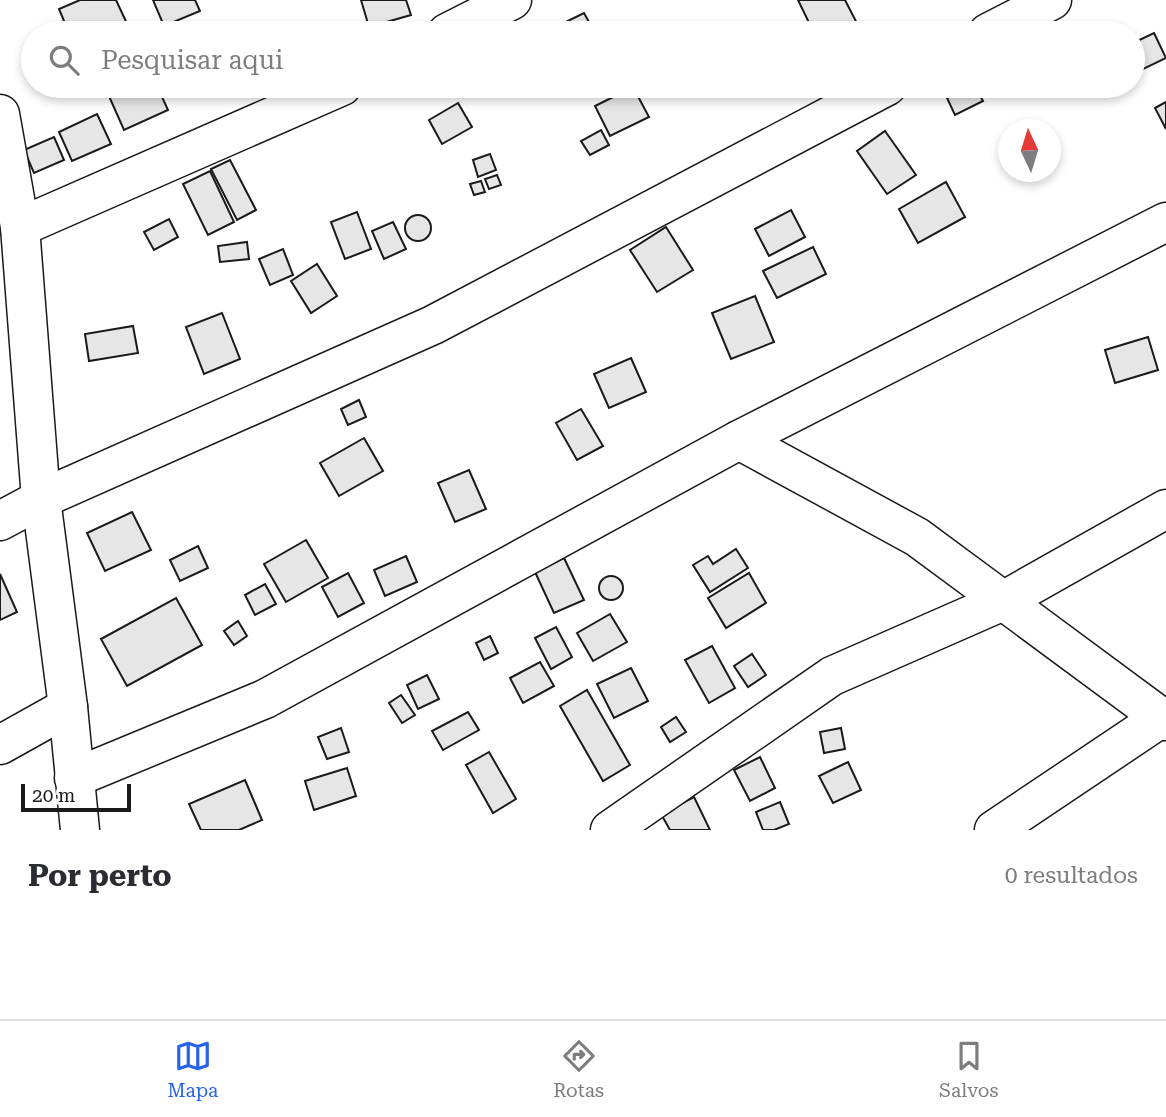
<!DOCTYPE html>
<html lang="pt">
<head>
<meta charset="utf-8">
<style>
	:root { --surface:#fff; --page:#f2f2f3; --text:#2b2b33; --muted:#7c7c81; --line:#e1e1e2; --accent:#2563eb }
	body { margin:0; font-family:"Roboto Serif",serif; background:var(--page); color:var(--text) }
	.compass { position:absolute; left:998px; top:119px; width:63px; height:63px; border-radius:50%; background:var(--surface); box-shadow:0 4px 10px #0003; rotate:356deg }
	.scale { position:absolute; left:21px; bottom:18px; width:110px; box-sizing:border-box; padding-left:7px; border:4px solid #1a1a1a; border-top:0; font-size:19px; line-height:24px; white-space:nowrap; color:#1a1a1a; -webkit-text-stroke:5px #fff; paint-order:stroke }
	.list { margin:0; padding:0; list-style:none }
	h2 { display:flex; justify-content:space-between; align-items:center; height:91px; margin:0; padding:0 28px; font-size:30px }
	h2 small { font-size:23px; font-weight:400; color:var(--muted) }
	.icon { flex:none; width:38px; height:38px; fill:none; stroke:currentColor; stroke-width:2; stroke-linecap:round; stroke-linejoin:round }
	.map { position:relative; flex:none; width:1166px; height:830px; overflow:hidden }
	.search { position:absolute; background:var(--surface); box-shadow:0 4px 10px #0003; left:21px; right:21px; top:21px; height:77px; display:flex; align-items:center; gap:18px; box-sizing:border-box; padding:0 24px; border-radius:38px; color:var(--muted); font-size:26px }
	.sheet { height:189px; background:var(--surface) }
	nav { display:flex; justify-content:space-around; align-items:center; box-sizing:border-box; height:98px; border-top:2px solid var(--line); background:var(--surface); font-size:19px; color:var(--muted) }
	nav a { display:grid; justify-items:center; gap:4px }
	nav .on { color:var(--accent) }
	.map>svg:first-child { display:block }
</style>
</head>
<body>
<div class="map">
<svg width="1166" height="830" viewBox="0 0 1166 830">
	<rect width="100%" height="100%" fill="#fff"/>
	<g fill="#e6e6e6" stroke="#1a1a1a" stroke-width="2">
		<path d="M 80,0 L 116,0 L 130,30 L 123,33 L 69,33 L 59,9 Z"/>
		<path d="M 153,0 L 195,0 L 200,11 L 164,26 Z"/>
		<path d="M 361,0 L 406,0 L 411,15 L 369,27 Z"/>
		<path d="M 798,0 L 845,0 L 861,31 L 814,33 Z"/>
		<path d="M 584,13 L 595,33 L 543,33 Z"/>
		<path d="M 1154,33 L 1166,58 L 1133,74 L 1133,43 Z"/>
		<path d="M 126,86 L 132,86 L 136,96 L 157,86 L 168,110 L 124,130 L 108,94 Z"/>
		<path d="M 972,86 L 975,86 L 983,101 L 955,115 L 947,98 Z"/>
		<path d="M 633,87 L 649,117 L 610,136 L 595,106 Z"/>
		<path d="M 1166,102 L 1166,129 L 1155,108 Z"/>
		<path d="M 458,103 L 472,127 L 442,144 L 429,120 Z"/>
		<path d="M 97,114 L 111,144 L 72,161 L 59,132 Z"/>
		<path d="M 601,130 L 609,145 L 590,155 L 581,141 Z"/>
		<path d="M 885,131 L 916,175 L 887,194 L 857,151 Z"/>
		<path d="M 54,137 L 64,160 L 34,173 L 24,150 Z"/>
		<path d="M 490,154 L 496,170 L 478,177 L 473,160 Z"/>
		<path d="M 230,160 L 256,210 L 237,220 L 211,169 Z"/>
		<path d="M 210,171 L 234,222 L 208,235 L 183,184 Z"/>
		<path d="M 497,175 L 501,185 L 489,189 L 485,179 Z"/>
		<path d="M 481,181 L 485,192 L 474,195 L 470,184 Z"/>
		<path d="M 946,182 L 965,217 L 918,243 L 899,209 Z"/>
		<path d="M 791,210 L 805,237 L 769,256 L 755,229 Z"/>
		<path d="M 357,212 L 371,249 L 345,259 L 331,222 Z"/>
		<circle cx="418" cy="228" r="13"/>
		<path d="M 169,219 L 178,237 L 154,250 L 144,232 Z"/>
		<path d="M 393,222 L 406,249 L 384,259 L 372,231 Z"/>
		<path d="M 666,227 L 693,270 L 657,292 L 630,250 Z"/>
		<path d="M 247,242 L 249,259 L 220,262 L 218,246 Z"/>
		<path d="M 813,247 L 826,274 L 777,298 L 763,271 Z"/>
		<path d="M 283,249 L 293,275 L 270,285 L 259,259 Z"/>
		<path d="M 317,264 L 337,296 L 311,313 L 291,281 Z"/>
		<path d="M 755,296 L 774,342 L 731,359 L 712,313 Z"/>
		<path d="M 222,313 L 240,359 L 204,374 L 186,327 Z"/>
		<path d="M 133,326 L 138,353 L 89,361 L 85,334 Z"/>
		<path d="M 1148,337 L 1158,370 L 1115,383 L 1105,350 Z"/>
		<path d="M 631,358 L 646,392 L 609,408 L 594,374 Z"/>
		<path d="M 359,400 L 366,417 L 348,425 L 341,409 Z"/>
		<path d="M 581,409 L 603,446 L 577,460 L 556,423 Z"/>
		<path d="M 364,438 L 383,471 L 339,496 L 320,463 Z"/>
		<path d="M 469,470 L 486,509 L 455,522 L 438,483 Z"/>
		<path d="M 132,512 L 151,550 L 105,571 L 87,533 Z"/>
		<path d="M 306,540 L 328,578 L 286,602 L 264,564 Z"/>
		<path d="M 198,546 L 208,568 L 180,581 L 170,560 Z"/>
		<path d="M 736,549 L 748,568 L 710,592 L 693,565 L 708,556 L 713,564 Z"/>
		<path d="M 406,556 L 417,582 L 385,596 L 374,570 Z"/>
		<path d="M 564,558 L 584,600 L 554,613 L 535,572 Z"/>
		<path d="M 348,573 L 364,603 L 338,617 L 322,587 Z"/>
		<path d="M 749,573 L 766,603 L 726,628 L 708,598 Z"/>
		<path d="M 0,574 L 17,612 L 0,620 Z"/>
		<circle cx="611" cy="588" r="12"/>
		<path d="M 265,584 L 276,604 L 255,615 L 245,595 Z"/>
		<path d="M 176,598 L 202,645 L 127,686 L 101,639 Z"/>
		<path d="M 610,614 L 627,642 L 593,661 L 577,633 Z"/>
		<path d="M 238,621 L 247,636 L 234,645 L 224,631 Z"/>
		<path d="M 556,627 L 572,657 L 551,669 L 535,638 Z"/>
		<path d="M 490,636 L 498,653 L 484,660 L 476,643 Z"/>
		<path d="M 712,646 L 735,688 L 709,703 L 685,660 Z"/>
		<path d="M 752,654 L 766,675 L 748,687 L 734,666 Z"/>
		<path d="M 540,662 L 554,686 L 523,703 L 510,678 Z"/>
		<path d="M 631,668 L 648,701 L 614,718 L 597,684 Z"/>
		<path d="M 427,675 L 439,699 L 418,709 L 407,685 Z"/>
		<path d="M 587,690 L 630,765 L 603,781 L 560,706 Z"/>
		<path d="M 401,695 L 415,715 L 402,723 L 389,703 Z"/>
		<path d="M 468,712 L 479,730 L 443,750 L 432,731 Z"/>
		<path d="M 676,717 L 686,732 L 670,742 L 661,727 Z"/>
		<path d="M 341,728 L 349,752 L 327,759 L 318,737 Z"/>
		<path d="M 841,728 L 845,749 L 824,753 L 820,732 Z"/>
		<path d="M 489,752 L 516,799 L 493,813 L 466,765 Z"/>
		<path d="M 760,757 L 775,788 L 750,801 L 734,770 Z"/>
		<path d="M 848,762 L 861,790 L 833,803 L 819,776 Z"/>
		<path d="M 347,768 L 356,796 L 314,810 L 305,781 Z"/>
		<path d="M 245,780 L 262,820 L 239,830 L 201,830 L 189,804 Z"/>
		<path d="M 694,797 L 710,830 L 670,830 L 661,814 Z"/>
		<path d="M 780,802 L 789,824 L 774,830 L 763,830 L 756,812 Z"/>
	</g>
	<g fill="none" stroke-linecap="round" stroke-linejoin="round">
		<g stroke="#1a1a1a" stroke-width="41">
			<g id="minor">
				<path d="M 447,33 L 512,0"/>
				<path d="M 988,33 L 1052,0"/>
				<path d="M 0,114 L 20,227 L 41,499 L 68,707 L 80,830"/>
				<path d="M 20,227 L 342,86"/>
				<path d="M 739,440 L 917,537 L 1166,721"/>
				<path d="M 0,521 L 41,499 L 433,325 L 887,86"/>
				<path d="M 0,745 L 68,707"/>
				<path d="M 74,778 L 265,699 L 739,440 L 1166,222"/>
				<path d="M 610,830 L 832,676 L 1003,601 L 1166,509"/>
				<path d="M 994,830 L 1161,718"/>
			</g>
		</g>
		<use href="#minor" stroke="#fff" stroke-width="38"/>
	</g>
</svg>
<svg class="compass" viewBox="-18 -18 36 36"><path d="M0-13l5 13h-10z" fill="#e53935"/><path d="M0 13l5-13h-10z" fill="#7c7c81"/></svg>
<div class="scale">20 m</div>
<div class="search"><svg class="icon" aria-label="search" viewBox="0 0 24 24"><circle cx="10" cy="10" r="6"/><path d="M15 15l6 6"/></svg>Pesquisar aqui</div>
</div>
<section class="sheet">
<h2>Por perto<small>0 resultados</small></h2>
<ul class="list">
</ul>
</section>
<nav>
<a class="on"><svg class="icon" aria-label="map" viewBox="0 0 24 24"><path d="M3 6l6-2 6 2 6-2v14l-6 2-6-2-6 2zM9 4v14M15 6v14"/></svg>Mapa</a>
<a><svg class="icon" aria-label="directions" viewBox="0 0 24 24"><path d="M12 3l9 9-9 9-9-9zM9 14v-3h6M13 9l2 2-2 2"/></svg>Rotas</a>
<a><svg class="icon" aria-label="saved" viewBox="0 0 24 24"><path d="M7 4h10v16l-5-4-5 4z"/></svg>Salvos</a>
</nav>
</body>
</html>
